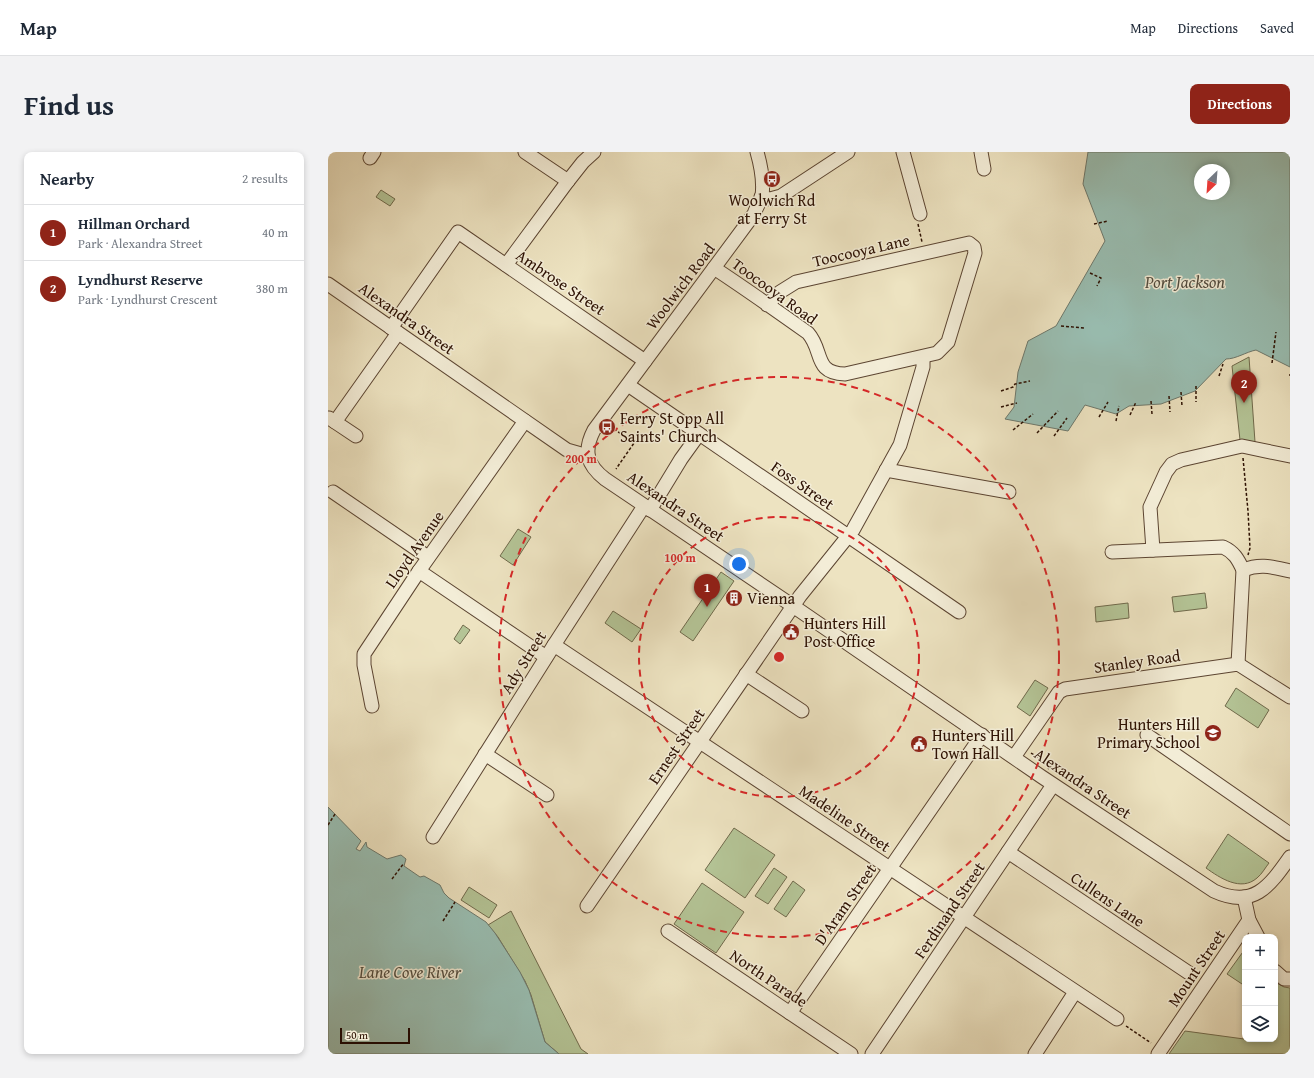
<!DOCTYPE html>
<html lang="en">
<head>
<meta charset="utf-8">
<style>
	:root { --surface:#fff; --page:#f2f2f3; --text:#1f2937; --muted:#747a83; --line:#e0e1e3; --accent:#8f2418 }
	body { margin:0; font-family:"Gentium Book Plus",serif; background:var(--page); color:var(--text) }
	.controls { position:absolute; right:12px; bottom:12px; display:grid; overflow:hidden; border-radius:8px; box-shadow:0 2px 6px #0003 }
	.controls button { width:36px; height:36px; display:grid; place-items:center; padding:0; border:0; border-bottom:1px solid var(--line); background:var(--surface); color:var(--text); font:20px sans-serif }
	.compass { position:absolute; left:866px; top:12px; width:36px; height:36px; border-radius:50%; background:var(--surface); box-shadow:0 2px 6px #0003; rotate:205deg }
	.scale { position:absolute; left:12px; bottom:10px; width:70px; box-sizing:border-box; padding-left:4px; border:2px solid #2c1002; border-top:0; font-size:11px; line-height:14px; white-space:nowrap; color:#2c1002; -webkit-text-stroke:3px #f3edd7; paint-order:stroke }
	.you { position:absolute; left:411px; top:412px; width:14px; height:14px; margin:-10px; border:3px solid #fff; border-radius:50%; background:#1a73e8; box-shadow:0 0 0 6px #1a73e833 }
	.badge { display:grid; place-items:center; width:26px; height:26px; border-radius:50%; background:var(--accent); color:#fff; font-size:13px; font-weight:700 }
	.pin { position:absolute; translate:-50% -33px; filter:drop-shadow(0 1px 2px #0008) }
	.pin::after { content:''; position:absolute; top:21px; width:14px; height:12px; background:inherit; clip-path:polygon(0 0,100% 0,50% 100%) }
	.list { margin:0; padding:0; list-style:none }
	h2 { display:flex; justify-content:space-between; align-items:center; height:52px; margin:0; padding:0 16px; font-size:17px }
	h2 small { font-size:13px; font-weight:400; color:var(--muted) }
	.list li { display:grid; grid-template-columns:26px 1fr auto; gap:12px; align-items:center; box-sizing:border-box; height:56px; padding:0 16px; border-top:1px solid var(--line) }
	.list b { display:block; font-size:15px; white-space:nowrap }
	.list p { margin:0; font-size:13px; white-space:nowrap; color:var(--muted) }
	.list em { font-size:13px; font-style:normal; color:var(--muted) }
	.icon { flex:none; width:22px; height:22px; fill:none; stroke:currentColor; stroke-width:2; stroke-linecap:round; stroke-linejoin:round }
	.map { position:relative; flex:none; width:962px; height:902px; overflow:hidden; border-radius:8px }
	header { display:flex; align-items:center; gap:24px; box-sizing:border-box; height:56px; padding:0 20px; background:var(--surface); border-bottom:1px solid var(--line) }
	header strong { font-size:19px }
	nav { display:flex; gap:22px; margin-inline-start:auto; font-size:14px }
	.intro { display:flex; align-items:center; justify-content:space-between; box-sizing:border-box; height:96px; padding:0 24px }
	h1 { margin:0; font-size:28px }
	.button { padding:10px 18px; border-radius:8px; background:var(--accent); color:#fff; font-size:14px; font-weight:700 }
	main { display:flex; gap:24px; padding:0 24px }
	aside { flex:1; background:var(--surface); border-radius:8px; box-shadow:0 2px 6px #0003 }
	.map>svg:first-child { display:block }
</style>
</head>
<body>
<header>
<strong>Map</strong>
<nav><a>Map</a><a>Directions</a><a>Saved</a></nav>
</header>
<div class="intro"><h1>Find us</h1><a class="button">Directions</a></div>
<main>
<aside>
<h2>Nearby<small>2 results</small></h2>
<ul class="list">
<li><span class="badge">1</span><div><b>Hillman Orchard</b><p>Park · Alexandra Street</p></div><em>40 m</em></li>
<li><span class="badge">2</span><div><b>Lyndhurst Reserve</b><p>Park · Lyndhurst Crescent</p></div><em>380 m</em></li>
</ul>
</aside>
<div class="map">
<svg width="962" height="902" viewBox="0 0 962 902">
	<rect width="100%" height="100%" fill="#ede3c1"/>
	<filter id="stains"><feTurbulence type="fractalNoise" baseFrequency=".005" numOctaves="4"/><feColorMatrix values="0 0 0 0 .2 0 0 0 0 .09 0 0 0 0 .02 0 0 0 .5 -.17"/></filter>
	<radialGradient id="worn" r=".72"><stop offset=".6" stop-color="#630" stop-opacity="0"/><stop offset="1" stop-color="#630" stop-opacity=".3"/></radialGradient>
	<g fill="#b4c496" stroke="#706a4c">
		<path d="M 53,38 L 67,47 L 62,54 L 48,45 Z"/>
		<path d="M 921,205 L 927,290 L 912,288 L 904,214 Z"/>
		<path d="M 190,377 L 203,385 L 185,413 L 172,404 Z"/>
		<path d="M 393,420 L 406,429 L 365,489 L 352,480 Z"/>
		<path d="M 877,441 L 879,456 L 846,460 L 844,445 Z"/>
		<path d="M 800,451 L 801,466 L 768,470 L 767,455 Z"/>
		<path d="M 285,459 L 313,477 L 304,490 L 277,471 Z"/>
		<path d="M 135,473 L 142,478 L 132,492 L 126,487 Z"/>
		<path d="M 707,528 L 720,536 L 702,564 L 689,555 Z"/>
		<path d="M 908,536 L 941,558 L 930,576 L 897,554 Z"/>
		<path d="M 406,676 L 447,703 L 417,746 L 377,718 Z"/>
		<path d="M 900,682 L 941,711 C 937,716 934,722 929,726 C 913,740 892,726 878,716 Z"/>
		<path d="M 446,716 L 459,725 L 440,752 L 427,744 Z"/>
		<path d="M 465,729 L 477,738 L 458,765 L 446,757 Z"/>
		<path d="M 374,731 L 416,760 L 388,801 L 346,772 Z"/>
		<path d="M 141,735 L 169,753 L 161,766 L 133,748 Z"/>
		<path d="M 183,759 L 253,897 L 260,902 L 231,902 L 217,890 L 203,843 L 197,829 L 170,785 L 160,773 Z"/>
		<path d="M 917,797 L 917,834 L 899,822 Z"/>
		<path d="M 947,830 L 956,835 L 962,836 L 962,902 L 841,902 L 857,879 L 916,887 L 947,887 Z"/>
	</g>
	<g fill="#99beb2" stroke="#6d786c" fill-rule="evenodd">
		<path d="M 760,0 L 962,0 L 962,215 L 928,198 C 918,200 908,207 898,207 L 867,239 L 833,252 L 801,254 L 788,262 L 757,253 L 740,279 L 677,267 L 686,255 L 690,220 L 700,189 L 728,174 L 777,89 L 755,32 ZM 872,18 L 896,18 L 896,42 L 872,42 Z"/>
		<path d="M 0,655 L 33,689 L 28,697 L 32,699 L 38,690 L 39,695 L 59,707 L 73,703 L 78,707 L 76,714 L 92,725 L 96,724 L 112,733 L 116,741 L 121,746 L 158,770 L 167,781 L 192,820 L 201,838 L 217,890 L 231,902 L 0,902 Z"/>
	</g>
	<g fill="none" stroke-linecap="round" stroke-linejoin="round">
		<g stroke="#5c4532" stroke-width="15">
			<g id="minor">
				<path d="M 197,0 L 240,29"/>
				<path d="M 429,0 C 433,14 436,29 434,44 C 432,50 428,56 426,62 L 266,278 C 255,299 259,313 277,327 L 465,454 L 714,625 L 886,739 C 925,757 941,735 962,705"/>
				<path d="M 575,0 L 592,62"/>
				<path d="M 653,0 L 656,17"/>
				<path d="M 42,6 L 46,0"/>
				<path d="M 433,45 L 442,47 L 453,44 L 520,0"/>
				<path d="M 178,113 L 240,29 L 255,10 L 266,0"/>
				<path d="M 386,116 C 418,137 449,159 480,181 C 496,199 485,221 517,222 L 609,201 L 620,190 L 647,101 L 646,95 L 641,91 L 468,130 L 452,140 L 439,153"/>
				<path d="M 0,132 L 239,298 L 260,304"/>
				<path d="M 63,176 L 130,80 L 317,209"/>
				<path d="M 300,233 L 631,460"/>
				<path d="M 1,266 L 28,284"/>
				<path d="M 7,270 L 70,181"/>
				<path d="M 558,318 L 681,340"/>
				<path d="M 5,340 L 100,405"/>
				<path d="M 322,358 L 353,307 L 371,282"/>
				<path d="M 825,398 L 822,355 L 838,320 L 844,312 L 853,308 L 914,294 L 962,304"/>
				<path d="M 784,400 L 895,395 C 906,400 910,407 915,418 L 910,512"/>
				<path d="M 915,418 C 933,411 944,415 962,419"/>
				<path d="M 91,419 L 218,505"/>
				<path d="M 226,493 L 789,867"/>
				<path d="M 418,522 L 474,559"/>
				<path d="M 44,554 L 36,513 L 36,502 L 91,419 L 197,269"/>
				<path d="M 819,583 L 962,682"/>
				<path d="M 157,602 L 219,643"/>
				<path d="M 686,605 L 731,540 L 737,537 L 910,512 L 962,545"/>
				<path d="M 105,685 L 226,493 L 316,354"/>
				<path d="M 680,700 L 861,821"/>
				<path d="M 916,745 L 921,768 L 930,785"/>
				<path d="M 259,754 L 472,444 L 525,378 L 572,293 L 595,215 L 595,205"/>
				<path d="M 340,779 L 523,902"/>
				<path d="M 947,819 L 956,827 L 962,827"/>
				<path d="M 462,861 L 654,583"/>
				<path d="M 544,902 L 725,633"/>
				<path d="M 707,902 L 747,840"/>
				<path d="M 830,902 L 921,768"/>
			</g>
		</g>
		<g stroke="#2c1002" stroke-width="1.5" stroke-dasharray="3 2" stroke-linecap="butt">
			<path d="M 590,72 L 594,90"/>
			<path d="M 766,72 L 780,69"/>
			<path d="M 762,121 L 773,126 L 769,134"/>
			<path d="M 733,174 L 756,176"/>
			<path d="M 944,211 L 948,180"/>
			<path d="M 891,224 L 895,212"/>
			<path d="M 962,224 L 962,222"/>
			<path d="M 868,234 L 868,250"/>
			<path d="M 673,239 L 685,235 L 687,232 L 702,229"/>
			<path d="M 853,240 L 854,254"/>
			<path d="M 841,244 L 842,260"/>
			<path d="M 823,249 L 824,262"/>
			<path d="M 673,255 L 689,251"/>
			<path d="M 802,263 L 808,250"/>
			<path d="M 771,265 L 780,250"/>
			<path d="M 788,269 L 791,254"/>
			<path d="M 286,277 L 306,291 L 288,317"/>
			<path d="M 685,278 L 705,262"/>
			<path d="M 709,281 L 730,259"/>
			<path d="M 726,284 L 739,266"/>
			<path d="M 915,306 L 920,359 L 922,396 L 920,403"/>
			<path d="M 703,601 L 722,614 L 720,617"/>
			<path d="M 0,673 L 7,662"/>
			<path d="M 64,727 L 76,711"/>
			<path d="M 115,769 L 127,750"/>
			<path d="M 798,874 L 823,891"/>
		</g>
		<use href="#minor" stroke="#f3edd7" stroke-width="13"/>
	</g>
	<g fill="none" stroke="#d62828" stroke-width="2" stroke-dasharray="7 5">
		<circle cx="451" cy="505" r="140"/>
		<circle cx="451" cy="505" r="280"/>
	</g>
	<defs>
		<g id="bus-disc" transform="scale(0.9)"><circle r="9.5" fill="#8f2418" stroke="#f3edd7"/><path d="M-5-6H5V4H4V6H2V4H-2V6H-4V4H-5ZM-3.5-4V0h7V-4ZM-3.5 1.2v1.5H-2V1.2ZM2 1.2v1.5H3.5V1.2Z" fill="#fff"/></g>
		<g id="building-disc" transform="scale(0.9)"><circle r="9.5" fill="#8f2418" stroke="#f3edd7"/><path d="M-4-6H4V6H1V3H-1V6H-4ZM-2.5-4.3h1.7v1.8h-1.7ZM.8-4.3h1.7v1.8H.8ZM-2.5-1h1.7V.8h-1.7ZM.8-1h1.7V.8H.8Z" fill="#fff"/></g>
		<g id="civic-disc" transform="scale(0.9)"><circle r="9.5" fill="#8f2418" stroke="#f3edd7"/><path d="M-.6-6.5H3V-4.5H.6V-3L4-1V1h2V6H-6V1h2V-1L-.6-3ZM-1.2 2.5V6h2.4V2.5Z" fill="#fff"/></g>
		<g id="school-disc" transform="scale(0.9)"><circle r="9.5" fill="#8f2418" stroke="#f3edd7"/><path d="M0-5L7-2L0 1L-7-2ZM-4 1L0 2.5L4 1V4Q0 6-4 4Z" fill="#fff"/></g>
	</defs>
	<g fill-rule="evenodd">
		<use href="#bus-disc" x="444" y="27"/>
		<use href="#bus-disc" x="279" y="275"/>
		<use href="#building-disc" x="406" y="446"/>
		<use href="#civic-disc" x="463" y="480"/>
		<use href="#school-disc" x="885" y="581"/>
		<use href="#civic-disc" x="591" y="592"/>
	</g>
	<g text-anchor="middle" dominant-baseline="central" stroke-width="3" stroke-linejoin="round" paint-order="stroke">
		<g font-size="16" fill="#2c1002" stroke="#f3edd7" text-anchor="start">
			<text x="444" y="48" text-anchor="middle">Woolwich Rd<tspan x="444" dy="18">at Ferry St</tspan></text>
			<text x="292" y="266">Ferry St opp All<tspan x="292" dy="18">Saints' Church</tspan></text>
			<text x="419" y="446">Vienna</text>
			<text x="476" y="471">Hunters Hill<tspan x="476" dy="18">Post Office</tspan></text>
			<text x="872" y="572" text-anchor="end">Hunters Hill<tspan x="872" dy="18">Primary School</tspan></text>
			<text x="604" y="583">Hunters Hill<tspan x="604" dy="18">Town Hall</tspan></text>
		</g>
		<g font-size="16" fill="#2c1002" stroke="#f3edd7">
			<text transform="translate(533 98) rotate(-13)">Toocooya Lane</text>
			<text transform="translate(233 130) rotate(34)">Ambrose Street</text>
			<text transform="translate(352 134) rotate(-53)">Woolwich Road</text>
			<text transform="translate(447 139) rotate(36)">Toocooya Road</text>
			<text transform="translate(79 166) rotate(35)">Alexandra Street</text>
			<text transform="translate(475 333) rotate(35)">Foss Street</text>
			<text transform="translate(348 354) rotate(34)">Alexandra Street</text>
			<text transform="translate(86 397) rotate(-55)">Lloyd Avenue</text>
			<text transform="translate(809 509) rotate(-8)">Stanley Road</text>
			<text transform="translate(195 510) rotate(-58)">Ady Street</text>
			<text transform="translate(348 594) rotate(-56)">Ernest Street</text>
			<text transform="translate(755 631) rotate(34)">Alexandra Street</text>
			<text transform="translate(517 666) rotate(34)">Madeline Street</text>
			<text transform="translate(780 747) rotate(34)">Cullens Lane</text>
			<text transform="translate(517 752) rotate(-55)">D'Aram Street</text>
			<text transform="translate(621 758) rotate(-56)">Ferdinand Street</text>
			<text transform="translate(868 816) rotate(-56)">Mount Street</text>
			<text transform="translate(441 826) rotate(34)">North Parade</text>
		</g>
		<g font-size="17" font-style="italic" fill="#524d40" stroke="#f3edd7">
			<text x="857" y="129">Port Jackson</text>
			<text x="82" y="819">Lane Cove River</text>
		</g>
	</g>
	<circle cx="451" cy="505" r="6" fill="#d62828" stroke="#f3edd7" stroke-width="2"/>
	<g font-size="12" text-anchor="middle" font-weight="bold" fill="#d62828" stroke="#f3edd7" stroke-width="3" stroke-linejoin="round" paint-order="stroke">
		<text x="253" y="311">200 m</text>
		<text x="352" y="410">100 m</text>
	</g>
	<rect width="100%" height="100%" filter="url(#stains)"/>
	<rect width="100%" height="100%" fill="url(#worn)"/>
</svg>
<div class="controls">
<button>+</button>
<button>−</button>
<button><svg class="icon" aria-label="layers" viewBox="0 0 24 24"><path d="M12 4l9 5-9 5-9-5zM3 14l9 5 9-5"/></svg></button>
</div>
<svg class="compass" viewBox="-18 -18 36 36"><path d="M0-13l5 13h-10z" fill="#e53935"/><path d="M0 13l5-13h-10z" fill="#747a83"/></svg>
<div class="scale">50 m</div>
<div class="you"></div>
<div class="pin badge" style="left:379px;top:455px">1</div>
<div class="pin badge" style="left:916px;top:251px">2</div>
</div>
</main>
</body>
</html>
